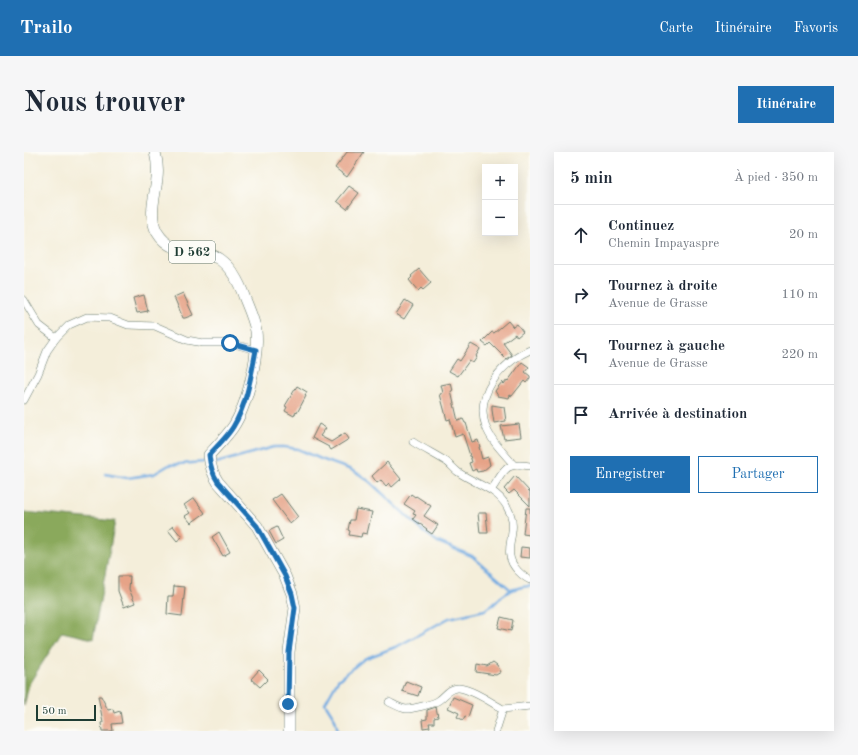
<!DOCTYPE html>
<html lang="fr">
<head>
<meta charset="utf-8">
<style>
	:root { --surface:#fff; --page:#f6f6f7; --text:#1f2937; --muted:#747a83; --line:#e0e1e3; --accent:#1f6fb2 }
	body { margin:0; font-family:"Old Standard TT",serif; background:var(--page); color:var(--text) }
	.controls { position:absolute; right:12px; top:12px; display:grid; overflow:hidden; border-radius:0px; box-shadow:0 4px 16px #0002 }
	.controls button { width:36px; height:36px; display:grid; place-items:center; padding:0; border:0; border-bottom:1px solid var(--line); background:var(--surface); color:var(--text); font:20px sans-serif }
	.scale { position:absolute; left:12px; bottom:10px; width:60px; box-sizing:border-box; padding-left:4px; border:2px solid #1f3d34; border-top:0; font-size:11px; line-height:14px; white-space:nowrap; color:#1f3d34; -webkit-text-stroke:3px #fdfcf7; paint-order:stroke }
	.stop { position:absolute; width:12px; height:12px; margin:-9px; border:3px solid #1f6fb2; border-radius:50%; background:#fff }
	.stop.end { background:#1f6fb2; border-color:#fff; box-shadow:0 1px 4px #0008 }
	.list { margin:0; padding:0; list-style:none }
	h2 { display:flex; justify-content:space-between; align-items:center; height:52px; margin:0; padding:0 16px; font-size:17px }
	h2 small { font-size:13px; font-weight:400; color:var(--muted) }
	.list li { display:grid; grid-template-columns:26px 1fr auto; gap:12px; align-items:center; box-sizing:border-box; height:60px; padding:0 16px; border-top:1px solid var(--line) }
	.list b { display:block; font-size:15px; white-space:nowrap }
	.list p { margin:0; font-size:13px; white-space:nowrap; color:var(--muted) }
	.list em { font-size:13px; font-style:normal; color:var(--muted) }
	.actions { display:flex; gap:8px; padding:12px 16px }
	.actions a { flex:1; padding:9px 0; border:1px solid var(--accent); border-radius:0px; text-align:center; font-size:14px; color:var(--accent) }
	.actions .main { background:var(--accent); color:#fff }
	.icon { flex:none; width:22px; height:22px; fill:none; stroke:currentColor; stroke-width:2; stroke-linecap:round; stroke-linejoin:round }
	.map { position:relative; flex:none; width:506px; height:579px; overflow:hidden; border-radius:0px }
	header { display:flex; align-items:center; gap:24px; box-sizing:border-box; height:56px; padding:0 20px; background:var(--accent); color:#fff }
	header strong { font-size:19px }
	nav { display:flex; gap:22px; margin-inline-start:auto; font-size:14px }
	.intro { display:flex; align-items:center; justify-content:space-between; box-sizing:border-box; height:96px; padding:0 24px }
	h1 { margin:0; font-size:28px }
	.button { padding:10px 18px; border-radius:0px; background:var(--accent); color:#fff; font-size:14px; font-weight:700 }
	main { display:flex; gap:24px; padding:0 24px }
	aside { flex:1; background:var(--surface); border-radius:0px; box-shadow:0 4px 16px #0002 }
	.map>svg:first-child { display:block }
</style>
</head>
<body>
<header>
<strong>Trailo</strong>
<nav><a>Carte</a><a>Itinéraire</a><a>Favoris</a></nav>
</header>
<div class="intro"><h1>Nous trouver</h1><a class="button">Itinéraire</a></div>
<main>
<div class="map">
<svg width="506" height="579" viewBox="0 0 506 579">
	<rect width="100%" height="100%" fill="#fdfcf7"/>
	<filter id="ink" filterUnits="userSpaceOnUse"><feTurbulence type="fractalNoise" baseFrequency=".025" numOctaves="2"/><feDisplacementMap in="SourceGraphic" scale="8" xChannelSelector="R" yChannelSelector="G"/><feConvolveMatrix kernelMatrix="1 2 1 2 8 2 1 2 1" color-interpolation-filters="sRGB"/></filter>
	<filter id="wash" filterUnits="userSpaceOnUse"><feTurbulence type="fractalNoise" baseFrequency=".012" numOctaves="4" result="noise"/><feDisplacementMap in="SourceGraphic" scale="16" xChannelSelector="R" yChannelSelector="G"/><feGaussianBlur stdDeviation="0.9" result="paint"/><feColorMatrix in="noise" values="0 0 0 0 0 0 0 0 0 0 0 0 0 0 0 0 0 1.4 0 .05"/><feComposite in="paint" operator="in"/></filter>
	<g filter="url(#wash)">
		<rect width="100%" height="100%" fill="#f4eeda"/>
		<path fill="#8aa95c" stroke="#547348" d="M 0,360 L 91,369 L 69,487 L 38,480 L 5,532 L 0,554 Z"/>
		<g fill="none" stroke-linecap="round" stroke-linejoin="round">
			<g stroke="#72abe2" stroke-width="2.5">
				<path d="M 192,311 L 250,295 L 260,295 L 274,297 L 297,307 L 325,317 L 335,322 L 346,330 L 400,380 L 414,390 L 448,404 L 487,438"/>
				<path d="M 81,322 L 103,326 L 130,322 L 145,313 L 180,310"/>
				<path d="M 314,579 L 311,567 L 301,551 L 314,528 L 340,507 L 374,494 L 425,466 L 461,458 L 469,453 L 477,445 L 487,438 L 498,435 L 506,434"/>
			</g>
		</g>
		<g id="blocks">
			<g fill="#e6a387">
				<path d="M 323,0 L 340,0 L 323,25 L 311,16 Z"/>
				<path d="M 325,34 L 335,41 L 323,57 L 313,49 Z"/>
				<path d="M 395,117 L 407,131 L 399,138 L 397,136 L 394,139 L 385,128 L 388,125 L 387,124 Z"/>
				<path d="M 159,141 L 169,163 L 161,166 L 159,166 L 150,145 Z"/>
				<path d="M 120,143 L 124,159 L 113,161 L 109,146 Z"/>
				<path d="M 381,148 L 389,153 L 380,167 L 372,162 Z"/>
				<path d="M 484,169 L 489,175 L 493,172 L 499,180 L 493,185 L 491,182 L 479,191 L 488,203 L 482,207 L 466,191 L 463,194 L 458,190 L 468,180 L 470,181 Z"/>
				<path d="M 447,192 L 456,197 L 452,204 L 453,205 L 449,211 L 445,209 L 434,224 L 425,219 L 433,207 L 436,209 Z"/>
				<path d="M 498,210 L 505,215 L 501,220 L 506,224 L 506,226 L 502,231 L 500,229 L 488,244 L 486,243 L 485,246 L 474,244 L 471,239 L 478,230 L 480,232 L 483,228 L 484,229 Z"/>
				<path d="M 427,231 L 429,239 L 427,239 L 434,269 L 439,267 L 441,271 L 442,271 L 448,290 L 454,288 L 456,295 L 455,295 L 458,307 L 464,305 L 466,313 L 459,319 L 453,320 L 452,317 L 448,319 L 445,311 L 448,310 L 439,282 L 431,285 L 426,267 L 423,268 L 416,242 L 419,241 L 417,233 Z"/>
				<path d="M 273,234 L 283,240 L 281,243 L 282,244 L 273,261 L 272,260 L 270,264 L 261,259 L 263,255 L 261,254 Z"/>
				<path d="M 468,253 L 480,255 L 482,269 L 470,271 L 468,258 Z"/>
				<path d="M 295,272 L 302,276 L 296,284 L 307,290 L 321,281 L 325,287 L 307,298 L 305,295 L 288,286 Z"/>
				<path d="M 495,272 L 497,285 L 480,287 L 477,274 Z"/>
				<path d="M 363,310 L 377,327 L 368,335 L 365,331 L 362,334 L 357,328 L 353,331 L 348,324 Z"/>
				<path d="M 491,324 L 506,340 L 506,354 L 490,338 L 485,342 L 480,337 Z"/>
				<path d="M 257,342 L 274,365 L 266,372 L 248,348 Z"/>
				<path d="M 387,342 L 391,345 L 392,344 L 407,354 L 400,364 L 414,373 L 408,382 L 402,378 L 403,377 L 389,367 L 392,363 L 389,362 L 391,359 L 380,352 Z"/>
				<path d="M 170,346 L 181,361 L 167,371 L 161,364 L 166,361 L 160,353 Z"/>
				<path d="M 502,356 L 506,356 L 506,383 L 499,382 Z"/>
				<path d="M 332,357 L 348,360 L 343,382 L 338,381 L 337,385 L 325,383 L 326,379 L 324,378 L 326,368 L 330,368 Z"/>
				<path d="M 454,361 L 462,361 L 464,381 L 456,381 Z"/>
				<path d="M 149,374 L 158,385 L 153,389 L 144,378 Z"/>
				<path d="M 253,375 L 259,388 L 252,392 L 245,379 Z"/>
				<path d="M 195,380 L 206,400 L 199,404 L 188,385 Z"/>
				<path d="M 497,395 L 506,396 L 506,406 L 496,405 Z"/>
				<path d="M 94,424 L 106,424 L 105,437 L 111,451 L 100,455 L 94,439 Z"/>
				<path d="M 150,434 L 161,435 L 158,464 L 143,462 L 144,444 L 149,444 Z"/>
				<path d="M 477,465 L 489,468 L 487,479 L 474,476 Z"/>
				<path d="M 469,510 L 473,513 L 477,520 L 472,523 L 452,520 L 453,512 L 463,514 Z"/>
				<path d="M 235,518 L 244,527 L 236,535 L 227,527 Z"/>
				<path d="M 382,529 L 397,535 L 394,544 L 378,539 Z"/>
				<path d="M 74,544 L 77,544 L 84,558 L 89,557 L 90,561 L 96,559 L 98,571 L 88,572 L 89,579 L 78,579 L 77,571 L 79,570 Z"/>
				<path d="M 429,545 L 448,553 L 444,565 L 441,564 L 439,568 L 433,565 L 435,561 L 424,556 Z"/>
				<path d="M 412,555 L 414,565 L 410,566 L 410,571 L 405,571 L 406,575 L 399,576 L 398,568 L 403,567 L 403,558 Z"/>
			</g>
		</g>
	</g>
	<g filter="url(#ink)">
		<use href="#blocks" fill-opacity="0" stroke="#6a7b6e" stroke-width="1"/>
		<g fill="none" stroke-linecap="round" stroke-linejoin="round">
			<g stroke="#6a7b6e" stroke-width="8">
				<g id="street">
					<path d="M 0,148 L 15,173 L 32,186"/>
					<path d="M 0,248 L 14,222 L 23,199 L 32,186 L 45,173 L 63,165 L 86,166 L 104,173 L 131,174 L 163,188 L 179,191 L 206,191 L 232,198"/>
					<path d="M 389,290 C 400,297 412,303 423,310 C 427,313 430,317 434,320 C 454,334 476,336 486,361 C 495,383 475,399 494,419 C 498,423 501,426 506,428"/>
					<path d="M 489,312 C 480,301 467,289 462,275 C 450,243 477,211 506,198"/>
					<path d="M 468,337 C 481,318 480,310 506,314"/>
					<path d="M 365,550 C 371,553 376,556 382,557 C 388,557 410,552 415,548 C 421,544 426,535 435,536 C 450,538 466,550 479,557"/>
					<path d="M 472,579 L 479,557 L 506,554"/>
				</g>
			</g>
			<g stroke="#6a7b6e" stroke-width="12">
				<path id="primary" d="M 131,0 C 133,8 134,19 133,27 C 131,45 124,63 133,80 C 149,107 177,94 195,107 C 209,117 216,132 221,147 C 225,157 230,168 232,179 C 235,204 223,254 209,275 C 202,285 193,294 185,303 C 186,314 188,321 194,330 L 233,374 L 261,424 L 268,442 L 271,456 L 265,500 L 265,579"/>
			</g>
			<use href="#street" stroke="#fff" stroke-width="7"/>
			<use href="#primary" stroke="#fff" stroke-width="11"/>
		</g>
	</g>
	<g fill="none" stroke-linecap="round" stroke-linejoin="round" filter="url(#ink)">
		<path stroke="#1f6fb2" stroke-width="5" d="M 206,191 L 232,198 C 227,224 223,252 209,275 C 203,285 193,294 185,303 C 186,314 188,321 194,330 L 233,374 L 261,424 L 268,442 L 271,456 L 265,500 L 264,552"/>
	</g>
	<g text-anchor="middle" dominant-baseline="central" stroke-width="3.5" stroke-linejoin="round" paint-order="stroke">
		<rect fill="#fdfcf7" stroke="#62766e" stroke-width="1" x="145" y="89" width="46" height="22" rx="3"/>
		<g font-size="13" font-weight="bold" fill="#1f3d34">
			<text x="168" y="100">D 562</text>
		</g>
	</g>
</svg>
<div class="controls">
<button>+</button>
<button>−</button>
</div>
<div class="scale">50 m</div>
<div class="stop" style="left:206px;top:191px"></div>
<div class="stop end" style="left:264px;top:552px"></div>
</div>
<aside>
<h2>5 min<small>À pied · 350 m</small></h2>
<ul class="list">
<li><svg class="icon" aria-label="ahead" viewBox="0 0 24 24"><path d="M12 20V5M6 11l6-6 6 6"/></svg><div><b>Continuez</b><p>Chemin Impayaspre</p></div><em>20 m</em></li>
<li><svg class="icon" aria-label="right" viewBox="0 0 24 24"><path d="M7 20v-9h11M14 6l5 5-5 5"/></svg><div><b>Tournez à droite</b><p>Avenue de Grasse</p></div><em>110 m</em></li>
<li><svg class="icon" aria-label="left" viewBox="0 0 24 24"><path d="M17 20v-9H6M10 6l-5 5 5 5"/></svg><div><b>Tournez à gauche</b><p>Avenue de Grasse</p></div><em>220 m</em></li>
<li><svg class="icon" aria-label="arrive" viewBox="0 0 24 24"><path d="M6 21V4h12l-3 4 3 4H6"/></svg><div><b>Arrivée à destination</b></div></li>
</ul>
<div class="actions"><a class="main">Enregistrer</a><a>Partager</a></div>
</aside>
</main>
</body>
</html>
